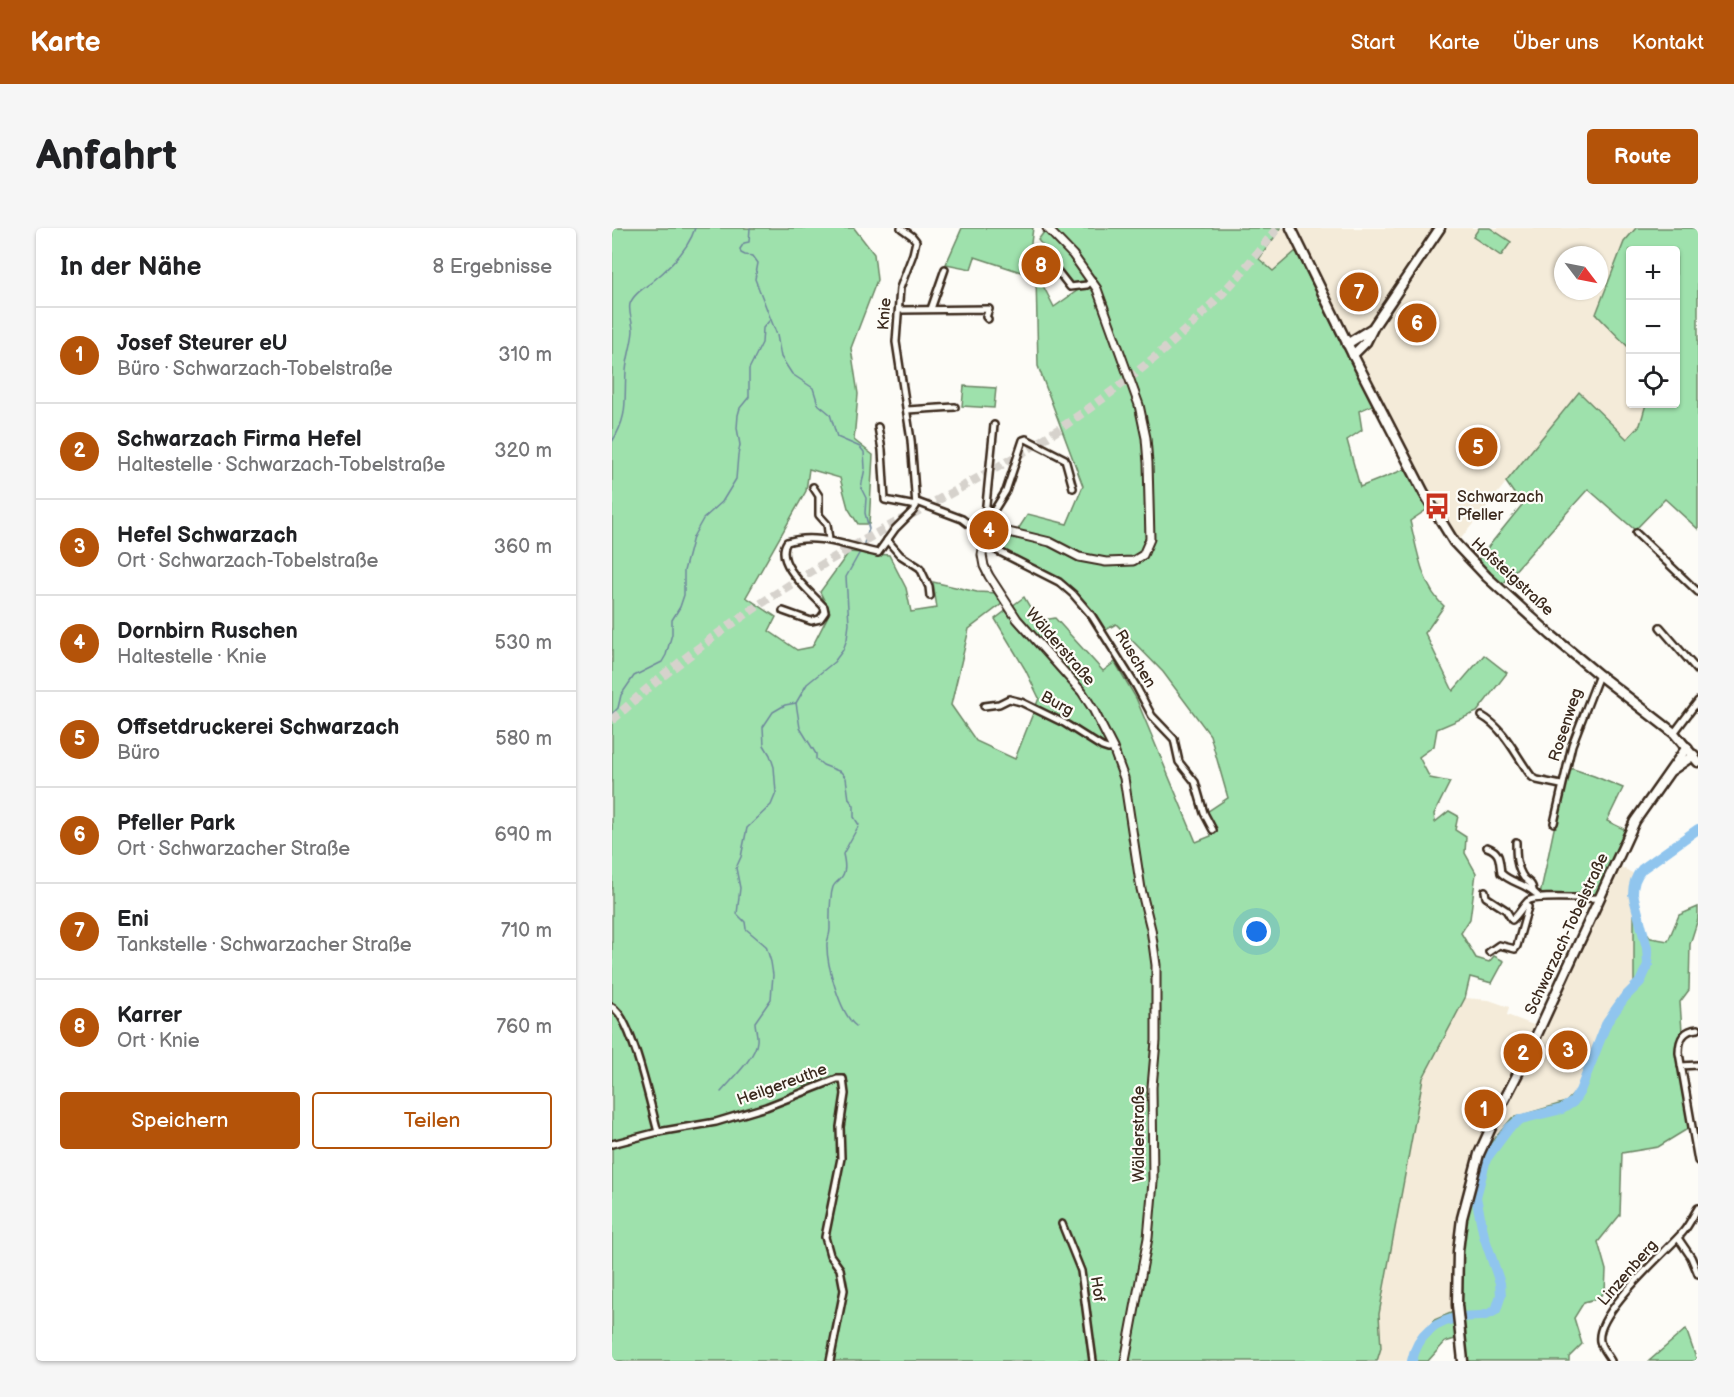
<!DOCTYPE html>
<html lang="de">
<head>
<meta charset="utf-8">
<style>
	:root { --surface:#fff; --page:#f6f6f6; --text:#202124; --muted:#757577; --line:#e0e0e0; --accent:#b45309 }
	body { margin:0; font-family:"Balsamiq Sans",sans-serif; background:var(--page); color:var(--text) }
	.controls { position:absolute; right:18px; top:18px; display:grid; overflow:hidden; border-radius:6px; box-shadow:0 2px 4px #0004 }
	.controls button { width:54px; height:54px; display:grid; place-items:center; padding:0; border:0; border-bottom:2px solid var(--line); background:var(--surface); color:var(--text); font:30px sans-serif }
	.compass { position:absolute; left:942px; top:18px; width:54px; height:54px; border-radius:50%; background:var(--surface); box-shadow:0 2px 4px #0004; rotate:122deg }
	.you { position:absolute; left:645px; top:704px; width:21px; height:21px; margin:-15px; border:4px solid #fff; border-radius:50%; background:#1a73e8; box-shadow:0 0 0 9px #1a73e833 }
	.badge { display:grid; place-items:center; width:39px; height:39px; border-radius:50%; background:var(--accent); color:#fff; font-size:20px; font-weight:700 }
	.pin { position:absolute; translate:-50% -50%; border:3px solid #fff; box-shadow:0 2px 6px #0006 }
	.list { margin:0; padding:0; list-style:none }
	h2 { display:flex; justify-content:space-between; align-items:center; height:78px; margin:0; padding:0 24px; font-size:26px }
	h2 small { font-size:20px; font-weight:400; color:var(--muted) }
	.list li { display:grid; grid-template-columns:39px 1fr auto; gap:18px; align-items:center; box-sizing:border-box; height:96px; padding:0 24px; border-top:2px solid var(--line) }
	.list b { display:block; font-size:22px; white-space:nowrap }
	.list p { margin:0; font-size:20px; white-space:nowrap; color:var(--muted) }
	.list em { font-size:20px; font-style:normal; color:var(--muted) }
	.actions { display:flex; gap:12px; padding:18px 24px }
	.actions a { flex:1; padding:14px 0; border:2px solid var(--accent); border-radius:6px; text-align:center; font-size:21px; color:var(--accent) }
	.actions .main { background:var(--accent); color:#fff }
	.icon { flex:none; width:33px; height:33px; fill:none; stroke:currentColor; stroke-width:2; stroke-linecap:round; stroke-linejoin:round }
	.map { position:relative; flex:none; width:1086px; height:1133px; overflow:hidden; border-radius:6px }
	header { display:flex; align-items:center; gap:36px; box-sizing:border-box; height:84px; padding:0 30px; background:var(--accent); color:#fff }
	header strong { font-size:28px }
	nav { display:flex; gap:33px; margin-inline-start:auto; font-size:21px }
	.intro { display:flex; align-items:center; justify-content:space-between; box-sizing:border-box; height:144px; padding:0 36px }
	h1 { margin:0; font-size:42px }
	.button { padding:15px 27px; border-radius:6px; background:var(--accent); color:#fff; font-size:21px; font-weight:700 }
	main { display:flex; gap:36px; padding:0 36px }
	aside { flex:1; background:var(--surface); border-radius:6px; box-shadow:0 2px 4px #0004 }
	.map>svg:first-child { display:block }
</style>
</head>
<body>
<header>
<strong>Karte</strong>
<nav><a>Start</a><a>Karte</a><a>Über uns</a><a>Kontakt</a></nav>
</header>
<div class="intro"><h1>Anfahrt</h1><a class="button">Route</a></div>
<main>
<aside>
<h2>In der Nähe<small>8 Ergebnisse</small></h2>
<ul class="list">
<li><span class="badge">1</span><div><b>Josef Steurer eU</b><p>Büro · Schwarzach-Tobelstraße</p></div><em>310 m</em></li>
<li><span class="badge">2</span><div><b>Schwarzach Firma Hefel</b><p>Haltestelle · Schwarzach-Tobelstraße</p></div><em>320 m</em></li>
<li><span class="badge">3</span><div><b>Hefel Schwarzach</b><p>Ort · Schwarzach-Tobelstraße</p></div><em>360 m</em></li>
<li><span class="badge">4</span><div><b>Dornbirn Ruschen</b><p>Haltestelle · Knie</p></div><em>530 m</em></li>
<li><span class="badge">5</span><div><b>Offsetdruckerei Schwarzach</b><p>Büro</p></div><em>580 m</em></li>
<li><span class="badge">6</span><div><b>Pfeller Park</b><p>Ort · Schwarzacher Straße</p></div><em>690 m</em></li>
<li><span class="badge">7</span><div><b>Eni</b><p>Tankstelle · Schwarzacher Straße</p></div><em>710 m</em></li>
<li><span class="badge">8</span><div><b>Karrer</b><p>Ort · Knie</p></div><em>760 m</em></li>
</ul>
<div class="actions"><a class="main">Speichern</a><a>Teilen</a></div>
</aside>
<div class="map">
<svg width="1086" height="1133" viewBox="0 0 1086 1133">
	<rect width="100%" height="100%" fill="#fdfcf7"/>
	<filter id="ink" filterUnits="userSpaceOnUse"><feTurbulence type="fractalNoise" baseFrequency=".0167" numOctaves="2"/><feDisplacementMap in="SourceGraphic" scale="12" xChannelSelector="R" yChannelSelector="G"/><feConvolveMatrix kernelMatrix="1 2 1 2 8 2 1 2 1" color-interpolation-filters="sRGB"/></filter>
	<g filter="url(#ink)">
		<g fill="#f4ebd9" fill-rule="evenodd">
			<path d="M 669,0 L 1024,0 L 1012,15 L 984,86 L 1018,121 L 1018,176 L 1034,176 L 1028,197 L 1015,211 L 967,164 L 847,313 L 826,278 L 733,102 L 694,20 L 684,23 L 661,43 L 647,31 ZM 951,27 L 987,27 L 987,63 L 951,63 Z"/>
			<path d="M 1003,636 L 1024,647 L 1020,658 L 1023,735 L 1022,756 L 1001,779 L 983,815 L 967,860 L 955,874 L 900,890 L 846,1082 L 822,1092 L 801,1121 L 800,1133 L 765,1133 L 769,1120 L 767,1086 L 811,850 L 853,770 L 877,772 L 897,779 L 895,787 L 924,798 Z"/>
		</g>
		<g fill="#9ee1ac" stroke="#6c8665" stroke-width="1.5">
			<path d="M 0,0 L 242,0 L 262,26 L 265,52 L 239,120 L 246,166 L 242,212 L 261,227 L 257,296 L 246,296 L 236,280 L 228,250 L 197,241 L 194,263 L 134,369 L 164,389 L 157,403 L 185,422 L 200,419 L 218,384 L 208,364 L 237,324 L 277,327 L 294,360 L 299,384 L 325,380 L 321,354 L 365,364 L 385,365 L 391,375 L 357,401 L 339,477 L 364,513 L 403,531 L 427,470 L 413,441 L 383,391 L 412,369 L 426,393 L 443,390 L 491,443 L 503,434 L 524,470 L 584,614 L 599,608 L 596,583 L 616,570 L 598,507 L 551,444 L 504,396 L 492,403 L 463,365 L 390,323 L 385,309 L 405,303 L 416,286 L 455,296 L 471,258 L 426,138 L 424,49 L 363,29 L 359,41 L 334,36 L 350,0 L 421,0 L 417,30 L 442,79 L 466,62 L 426,12 L 435,0 L 669,0 L 647,31 L 661,43 L 684,23 L 725,107 L 763,176 L 747,183 L 750,202 L 735,212 L 748,259 L 796,240 L 817,280 L 798,293 C 805,321 810,359 832,378 L 813,405 L 841,463 L 872,427 L 895,445 L 865,484 L 825,501 L 822,518 L 807,529 L 818,550 L 838,554 L 822,586 L 823,594 L 837,583 L 846,588 L 843,602 L 854,609 L 853,625 L 864,645 L 858,691 L 849,705 L 864,730 L 877,734 L 882,728 L 892,733 L 880,755 L 858,749 L 853,770 L 811,850 L 767,1086 L 769,1120 L 765,1133 L 0,1133 Z"/>
			<path d="M 867,0 L 878,0 L 899,14 L 889,28 L 861,9 Z"/>
			<path d="M 1024,0 L 1086,0 L 1086,301 L 1053,271 L 1023,302 L 976,261 L 890,357 L 864,334 L 910,277 L 894,254 L 967,164 L 1015,211 L 1028,197 L 1034,176 L 1064,176 L 1064,22 L 1018,22 L 1018,121 L 984,86 L 1012,14 Z"/>
			<path d="M 352,158 L 384,160 L 382,180 L 350,178 Z"/>
			<path d="M 955,539 L 982,548 L 1011,560 L 995,593 L 1018,604 L 988,670 L 928,667 Z"/>
			<path d="M 1086,679 L 1086,691 L 1078,716 L 1077,762 L 1068,774 L 1070,803 L 1064,816 L 1077,900 L 1046,919 L 1010,925 L 1008,987 L 986,1014 L 994,1042 L 993,1064 L 984,1071 L 972,1074 L 962,1090 L 970,1116 L 957,1129 L 957,1133 L 854,1133 L 850,1109 L 833,1114 L 816,1133 L 800,1133 L 801,1121 L 822,1092 L 846,1082 L 850,990 L 872,923 L 900,890 L 954,874 L 967,860 L 983,815 L 1001,779 L 1022,756 L 1022,687 L 1039,710 L 1056,713 L 1067,687 Z"/>
			<path d="M 1074,1101 L 1085,1133 L 1037,1133 Z"/>
		</g>
		<g fill="none" stroke-linecap="round" stroke-linejoin="round">
			<g stroke="#6e879b" stroke-width="1.5">
				<path d="M 138,0 L 137,14 L 132,15 L 128,21 L 129,25 L 133,27 L 141,28 L 146,35 L 143,51 L 165,107 L 169,129 L 180,146 L 201,160 L 206,176 L 218,186 L 225,209 L 248,219 L 252,224 L 253,240 L 249,260 L 254,270 L 253,285 L 257,301 L 251,318"/>
				<path d="M 0,214 C 17,187 12,173 14,143 C 15,130 20,116 21,103 C 21,94 16,84 18,76 C 21,66 34,59 41,53 C 57,40 77,20 83,0"/>
				<path d="M 184,475 L 188,500 L 204,526 L 204,531 L 211,537 L 229,544 L 234,550 L 237,571 L 242,578 L 242,589 L 247,597 L 231,626 C 233,635 235,645 227,652 C 224,655 223,655 221,659 C 217,671 218,689 218,701 C 218,706 216,710 215,715 C 214,735 228,786 244,798"/>
				<path d="M 0,486 L 6,480 L 9,467 L 22,448 L 50,434 L 54,427 L 60,406 L 60,392 L 68,379 L 72,367 L 72,343 L 81,309 L 91,291 L 110,274 L 124,251 L 126,227 L 128,217 L 125,200 L 126,187 L 128,180 L 137,169 L 137,141 L 150,115 L 151,100 L 158,92"/>
				<path d="M 109,864 C 120,851 144,829 145,813 C 146,807 143,800 143,794 L 159,771 L 161,747 L 159,734 L 154,718 L 134,701 L 133,694 L 125,686 L 128,660 L 124,640 L 129,629 L 135,600 L 159,577 L 164,565 L 162,539 L 158,527 L 152,517 L 151,499 L 161,484 L 173,477 L 184,475 L 195,456 L 222,434 L 231,422 L 235,411 L 237,396 L 234,349 L 248,324"/>
			</g>
			<path stroke="#90c5ee" stroke-width="10" d="M 800,1133 C 805,1107 824,1092 851,1089 C 865,1087 870,1091 884,1082 L 889,1067 L 888,1055 L 872,1008 L 864,969 L 874,931 L 897,900 L 909,891 L 950,881 L 961,874 L 968,863 L 995,794 L 1012,770 L 1028,754 L 1036,737 L 1035,720 L 1021,666 C 1021,656 1023,649 1030,641 L 1086,601"/>
			<path stroke="#d6d2cc" stroke-width="9" stroke-dasharray="9 4.5" stroke-linecap="butt" d="M 0,492 C 22,473 43,453 66,436 C 117,396 172,359 228,326 C 285,293 345,263 403,229 C 502,169 596,94 665,0"/>
			<g stroke="#3b2a1e" stroke-width="10">
				<g id="minor">
					<path d="M 440,36 L 458,59 L 475,57 L 480,52"/>
					<path d="M 319,81 L 333,41"/>
					<path d="M 288,82 L 377,81 L 374,89 L 376,91"/>
					<path d="M 295,182 L 343,179"/>
					<path d="M 266,199 L 270,222 L 273,272 L 304,278"/>
					<path d="M 201,259 L 207,268 L 207,287 L 215,296 L 217,312"/>
					<path d="M 305,274 L 350,291 L 372,308"/>
					<path d="M 384,305 L 381,284 L 394,263 L 411,212 L 414,211 L 453,231 L 461,260"/>
					<path d="M 1024,305 L 1086,364"/>
					<path d="M 371,307 L 382,197"/>
					<path d="M 275,312 L 288,327 L 308,340 L 317,359 L 318,368"/>
					<path d="M 372,316 L 447,354 L 461,366 L 480,388 L 524,458 L 540,488 L 562,511 L 567,534 L 583,554 L 592,585 L 601,602"/>
					<path d="M 171,383 L 199,393 L 208,391 L 213,384 L 212,379 C 200,365 161,335 175,314 C 206,304 236,319 266,325 L 283,301 L 301,283 L 304,278 L 299,212 L 284,114 L 288,60 L 301,26 L 304,13 L 300,8 L 289,0"/>
					<path d="M 1048,399 L 1086,443"/>
					<path d="M 372,478 L 387,476 L 397,471 L 409,474 L 452,495 L 490,519 L 496,521 L 501,520"/>
					<path d="M 870,488 C 893,501 904,528 920,549 L 925,552 L 949,557"/>
					<path d="M 1062,505 L 1086,473"/>
					<path d="M 942,595 L 960,517 L 987,447"/>
					<path d="M 904,614 C 904,627 904,639 912,650 C 917,655 920,655 921,662"/>
					<path d="M 875,619 C 889,624 887,632 889,645 C 900,656 915,655 927,669"/>
					<path d="M 873,663 L 874,669 L 894,682 L 900,692 C 907,686 910,679 916,673 C 922,667 974,671 987,670"/>
					<path d="M 877,724 L 887,717 L 903,721 L 905,718 L 916,679"/>
					<path d="M 0,779 C 20,789 39,880 46,904"/>
					<path d="M 1086,801 C 1071,802 1067,811 1067,825 L 1086,933"/>
					<path d="M 1069,838 L 1086,837"/>
					<path d="M 0,916 L 46,904 L 104,894 L 154,879 L 225,851 L 231,851 L 233,866 L 228,899 L 229,930 L 213,1009 L 218,1027 L 228,1041 L 232,1062 L 218,1133"/>
					<path d="M 450,996 L 469,1043 L 481,1133"/>
					<path d="M 1066,1010 L 1079,1029 L 1086,1046"/>
					<path d="M 999,1133 C 996,1127 989,1120 988,1113 C 983,1085 1053,1025 1071,1004 C 1077,997 1081,988 1086,980"/>
				</g>
			</g>
			<g stroke="#3b2a1e" stroke-width="11">
				<path id="tertiary" d="M 435,0 L 461,27 L 485,61 L 527,177 L 534,210 L 536,235 L 538,311 L 531,327 L 521,333 L 494,334 L 467,329 L 438,314 L 392,303 L 384,305 L 376,311 L 372,316 L 370,327 L 372,338 L 377,348 L 405,391 L 470,464 L 481,481 L 501,520 L 512,550 L 529,661 L 539,701 L 544,737 L 544,813 L 540,859 L 541,954 L 536,1010 L 513,1133"/>
			</g>
			<g stroke="#3b2a1e" stroke-width="13">
				<g id="secondary">
					<path d="M 679,0 L 741,127 L 812,265 L 842,314 L 875,349 L 939,407 L 987,447 L 1062,505 L 1086,534"/>
					<path d="M 735,116 L 759,101"/>
					<path d="M 741,127 L 754,114 L 762,98 L 828,0"/>
					<path d="M 1060,542 L 1082,527"/>
					<path d="M 851,1133 L 845,1077 L 846,1023 L 850,990 L 867,926 L 887,882 L 916,826 L 1023,593 L 1075,519"/>
				</g>
			</g>
			<use href="#minor" stroke="#fdfcf7" stroke-width="5"/>
			<use href="#tertiary" stroke="#fdfcf7" stroke-width="7"/>
			<use href="#secondary" stroke="#fdfcf7" stroke-width="8"/>
		</g>
	</g>
	<defs>
		<g id="bus-bare" transform="scale(2.07)"><path d="M-5-6H5V4H4V6H2V4H-2V6H-4V4H-5ZM-3.5-4V0h7V-4ZM-3.5 1.2v1.5H-2V1.2ZM2 1.2v1.5H3.5V1.2Z" fill="#c8321e" stroke="#fdfcf7" stroke-width="2.5" paint-order="stroke"/></g>
	</defs>
	<g fill-rule="evenodd">
		<use href="#bus-bare" x="825" y="278"/>
	</g>
	<g text-anchor="middle" dominant-baseline="central" stroke-width="4.5" stroke-linejoin="round" paint-order="stroke">
		<g font-size="16" fill="#3b2a1e" stroke="#fdfcf7">
			<text transform="translate(273 86) rotate(-86)">Knie</text>
			<text transform="translate(900 349) rotate(43)">Hofsteigstraße</text>
			<text transform="translate(448 419) rotate(49)">Wälderstraße</text>
			<text transform="translate(523 431) rotate(59)">Ruschen</text>
			<text transform="translate(445 476) rotate(28)">Burg</text>
			<text transform="translate(954 497) rotate(-72)">Rosenweg</text>
			<text transform="translate(955 706) rotate(-65)">Schwarzach-Tobelstraße</text>
			<text transform="translate(170 857) rotate(-20)">Heilgereuthe</text>
			<text transform="translate(527 906) rotate(-90)">Wälderstraße</text>
			<text transform="translate(1016 1045) rotate(-49)">Linzenberg</text>
			<text transform="translate(485 1061) rotate(82)">Hof</text>
		</g>
		<g font-size="16" fill="#3b2a1e" stroke="#fdfcf7" text-anchor="start">
			<text x="845" y="269">Schwarzach<tspan x="845" dy="18">Pfeller</tspan></text>
		</g>
	</g>
</svg>
<div class="controls">
<button>+</button>
<button>−</button>
<button><svg class="icon" aria-label="locate" viewBox="0 0 24 24"><circle cx="12" cy="12" r="6"/><path d="M12 2v4M12 18v4M2 12h4M18 12h4"/></svg></button>
</div>
<svg class="compass" viewBox="-18 -18 36 36"><path d="M0-13l5 13h-10z" fill="#e53935"/><path d="M0 13l5-13h-10z" fill="#757577"/></svg>
<div class="you"></div>
<div class="pin badge" style="left:872px;top:881px">1</div>
<div class="pin badge" style="left:911px;top:825px">2</div>
<div class="pin badge" style="left:956px;top:822px">3</div>
<div class="pin badge" style="left:377px;top:302px">4</div>
<div class="pin badge" style="left:866px;top:219px">5</div>
<div class="pin badge" style="left:805px;top:95px">6</div>
<div class="pin badge" style="left:747px;top:64px">7</div>
<div class="pin badge" style="left:429px;top:37px">8</div>
</div>
</main>
</body>
</html>
